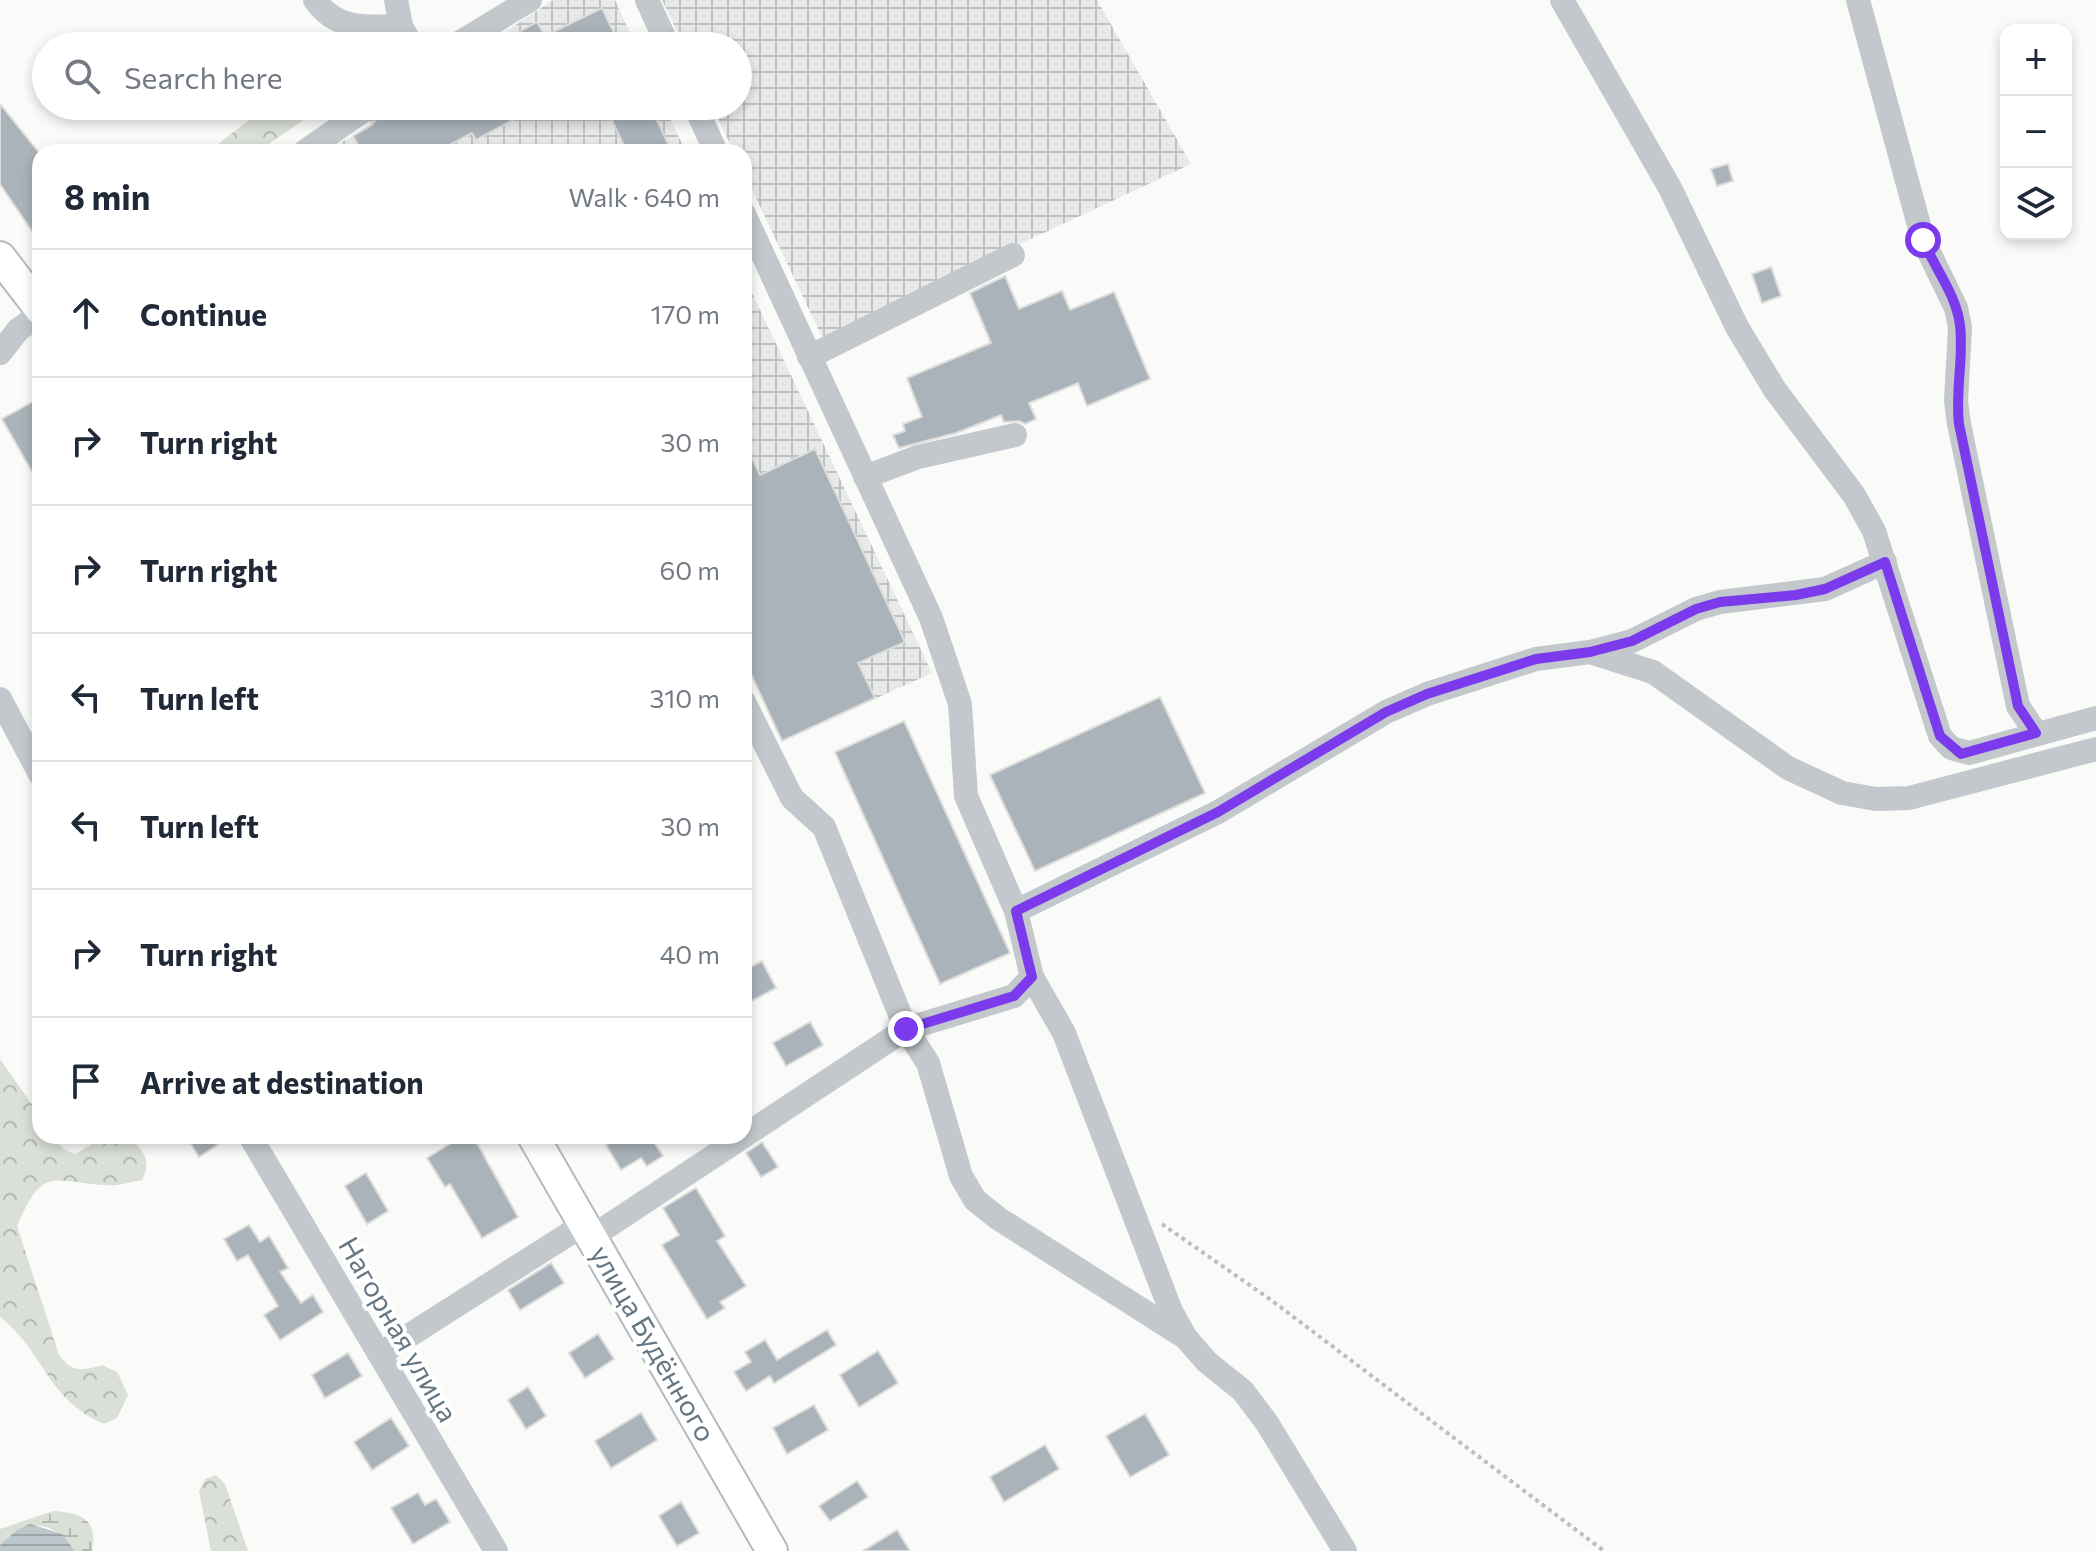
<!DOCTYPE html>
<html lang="en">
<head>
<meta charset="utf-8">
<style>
	:root { --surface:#fff; --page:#f6f6f7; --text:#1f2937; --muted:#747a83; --line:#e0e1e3 }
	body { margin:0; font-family:Commissioner,sans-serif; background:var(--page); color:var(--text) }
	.controls { position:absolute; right:24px; top:24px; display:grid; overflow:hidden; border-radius:16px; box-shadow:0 4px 12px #0003 }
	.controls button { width:72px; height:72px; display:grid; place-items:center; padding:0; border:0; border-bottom:2px solid var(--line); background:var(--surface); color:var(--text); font:40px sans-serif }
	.stop { position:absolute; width:24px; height:24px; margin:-18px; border:6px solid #7c3aed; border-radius:50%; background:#fff }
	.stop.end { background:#7c3aed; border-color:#fff; box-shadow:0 2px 8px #0008 }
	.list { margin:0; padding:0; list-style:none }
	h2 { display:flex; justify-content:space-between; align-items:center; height:104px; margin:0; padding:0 32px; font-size:34px }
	h2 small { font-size:26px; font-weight:400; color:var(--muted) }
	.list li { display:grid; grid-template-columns:52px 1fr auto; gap:24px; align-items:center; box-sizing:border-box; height:128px; padding:0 32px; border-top:2px solid var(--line) }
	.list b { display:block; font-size:30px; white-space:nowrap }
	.list em { font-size:26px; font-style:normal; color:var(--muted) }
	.icon { flex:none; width:44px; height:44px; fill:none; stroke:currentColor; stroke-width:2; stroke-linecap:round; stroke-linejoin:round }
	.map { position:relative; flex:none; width:2096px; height:1551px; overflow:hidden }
	.search { position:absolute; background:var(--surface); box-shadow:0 4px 12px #0003; left:32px; top:32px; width:720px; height:88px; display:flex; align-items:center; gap:20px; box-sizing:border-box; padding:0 28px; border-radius:44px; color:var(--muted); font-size:30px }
	.panel { position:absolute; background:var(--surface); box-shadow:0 4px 12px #0003; left:32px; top:144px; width:720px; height:1000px; border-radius:24px }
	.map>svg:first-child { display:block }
</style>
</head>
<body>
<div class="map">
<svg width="2096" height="1551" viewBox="0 0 2096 1551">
	<defs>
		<pattern id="industrial-grid" width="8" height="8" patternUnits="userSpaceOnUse" patternTransform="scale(2)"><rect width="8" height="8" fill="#e8e9e9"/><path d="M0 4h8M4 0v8" fill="none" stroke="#c0c1c2"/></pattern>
		<pattern id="forest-crowns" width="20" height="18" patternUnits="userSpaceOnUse" patternTransform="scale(2)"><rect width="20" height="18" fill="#dadfd7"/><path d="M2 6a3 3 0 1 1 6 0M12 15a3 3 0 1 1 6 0" fill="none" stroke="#b4b9b4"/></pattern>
		<pattern id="wetland-marsh" width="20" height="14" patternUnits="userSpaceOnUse" patternTransform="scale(2)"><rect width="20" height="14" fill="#dadfd7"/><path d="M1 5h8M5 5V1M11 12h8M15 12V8" fill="none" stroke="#b4b9b4"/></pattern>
		<pattern id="water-rules" width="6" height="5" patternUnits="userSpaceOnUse" patternTransform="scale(2)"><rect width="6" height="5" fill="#bbc7cb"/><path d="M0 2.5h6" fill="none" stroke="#9ca6aa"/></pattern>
	</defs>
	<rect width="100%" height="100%" fill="#fafaf8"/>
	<g fill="url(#industrial-grid)">
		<path d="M 553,0 L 615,0 L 636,46 L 484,46 Z"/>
		<path d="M 662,0 L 1097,0 L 1191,164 L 822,337 L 744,173 L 744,152 L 734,152 L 712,106 L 738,106 L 738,46 L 684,46 Z"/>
		<path d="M 387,106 L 664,106 L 686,152 L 345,152 L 340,143 L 371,126 L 367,117 Z"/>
		<path d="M 744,276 L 932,673 L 782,741 L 744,659 Z"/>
	</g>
	<g fill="url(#forest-crowns)">
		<path d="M 267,106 L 324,106 L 257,152 L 208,152 Z"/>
		<path d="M 0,1059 L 40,1116 L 40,1136 L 52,1136 L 65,1150 L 75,1154 L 106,1136 L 128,1136 C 142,1150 153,1160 142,1180 C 130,1182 116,1187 104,1185 C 50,1181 43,1166 17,1226 L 59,1355 C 72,1373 82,1371 102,1365 L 117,1372 L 128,1395 L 117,1418 L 104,1424 C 46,1399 45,1352 0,1317 Z"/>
		<path d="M 216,1475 L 225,1484 L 248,1551 L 211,1551 L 199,1491 L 205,1479 Z"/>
	</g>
	<path fill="url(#wetland-marsh)" d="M 53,1511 C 82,1513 98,1519 92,1551 L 75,1551 C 51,1518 29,1519 0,1545 L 0,1529 Z"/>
	<path fill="url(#water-rules)" d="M 30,1524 L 62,1534 L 75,1551 L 0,1551 L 0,1545 L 17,1530 Z"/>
	<g fill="#aab3b9" stroke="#dcdcda" stroke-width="2">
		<path d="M 602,8 L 620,46 L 494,46 L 537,22 L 545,36 Z"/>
		<path d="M 0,104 L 40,154 L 40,243 L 0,184 Z"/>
		<path d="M 387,106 L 538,106 L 476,140 L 472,133 L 436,152 L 394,152 L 390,145 L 377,152 L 362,152 L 353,136 L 372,125 Z"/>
		<path d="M 605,106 L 650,106 L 672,152 L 627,152 Z"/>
		<path d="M 1728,164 L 1733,181 L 1717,186 L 1711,169 Z"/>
		<path d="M 1771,267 L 1781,296 L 1762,303 L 1752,274 Z"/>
		<path d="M 1005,276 L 1019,309 L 1062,291 L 1070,310 L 1114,292 L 1150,379 L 1087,406 L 1078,383 L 1029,403 L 1036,419 L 1025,424 L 1019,421 L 1004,422 L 1001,415 L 956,433 L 899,448 L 893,435 L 905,431 L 903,424 L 922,417 L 907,378 L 991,343 L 970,293 Z"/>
		<path d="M 34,401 L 40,411 L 40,486 L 2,419 Z"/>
		<path d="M 744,442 L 760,475 L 815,449 L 905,642 L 858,663 L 875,698 L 782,741 L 744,659 Z"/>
		<path d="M 1160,697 L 1205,793 L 1035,871 L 990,775 Z"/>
		<path d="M 904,721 L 1010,953 L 940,984 L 835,752 Z"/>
		<path d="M 762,961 L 776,988 L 744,1005 L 744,970 Z"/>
		<path d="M 810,1022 L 823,1045 L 786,1066 L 773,1043 Z"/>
		<path d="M 186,1136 L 231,1136 L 199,1157 Z"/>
		<path d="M 463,1136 L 473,1136 L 518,1217 L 482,1238 L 450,1184 L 445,1187 L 427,1158 Z"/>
		<path d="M 620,1136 L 650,1136 L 663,1156 L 647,1166 L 641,1158 L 621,1170 L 606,1145 Z"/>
		<path d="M 762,1142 L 778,1167 L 761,1177 L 746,1153 Z"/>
		<path d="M 366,1173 L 388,1211 L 367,1224 L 345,1186 Z"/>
		<path d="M 696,1188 L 725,1236 L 717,1241 L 746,1286 L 720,1302 L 725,1308 L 707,1319 L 662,1245 L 679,1235 L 663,1208 Z"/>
		<path d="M 249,1225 L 260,1242 L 269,1236 L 288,1268 L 280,1272 L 301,1303 L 313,1295 L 323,1312 L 280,1340 L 264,1315 L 278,1306 L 248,1255 L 237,1261 L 224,1239 Z"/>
		<path d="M 551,1263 L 564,1283 L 520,1310 L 508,1290 Z"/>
		<path d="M 827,1330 L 836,1345 L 774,1383 L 770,1376 L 746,1391 L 734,1372 L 751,1362 L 745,1352 L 765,1340 L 777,1360 Z"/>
		<path d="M 598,1334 L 614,1359 L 585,1378 L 569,1353 Z"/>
		<path d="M 878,1351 L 898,1383 L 859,1407 L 840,1375 Z"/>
		<path d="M 348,1353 L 362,1376 L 325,1398 L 312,1375 Z"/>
		<path d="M 528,1387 L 546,1416 L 526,1429 L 508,1400 Z"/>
		<path d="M 814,1405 L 828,1430 L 787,1454 L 773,1428 Z"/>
		<path d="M 641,1413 L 657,1440 L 611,1468 L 595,1441 Z"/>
		<path d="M 1145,1414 L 1169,1455 L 1130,1477 L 1106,1436 Z"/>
		<path d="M 391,1418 L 409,1446 L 372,1470 L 354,1442 Z"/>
		<path d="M 1045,1445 L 1059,1469 L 1004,1502 L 990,1477 Z"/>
		<path d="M 857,1481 L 868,1497 L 830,1521 L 819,1506 Z"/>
		<path d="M 418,1493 L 425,1505 L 436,1499 L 450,1522 L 413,1544 L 391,1508 Z"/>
		<path d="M 681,1502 L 699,1533 L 677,1546 L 659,1516 Z"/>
		<path d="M 897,1530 L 910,1551 L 863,1551 Z"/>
	</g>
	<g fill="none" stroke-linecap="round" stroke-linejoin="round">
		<g stroke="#b5babe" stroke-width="34">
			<g id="major">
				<path d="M 0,257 L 40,309"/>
				<path d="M 533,1136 L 772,1551"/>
			</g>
		</g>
		<path stroke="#bbbfc2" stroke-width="4" stroke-dasharray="4 4" stroke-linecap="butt" d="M 1162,1224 L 1271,1300 L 1604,1551"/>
		<g stroke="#c3c8cc" stroke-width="24">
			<path d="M 315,0 C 337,31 367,27 401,26"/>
			<path d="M 396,0 L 401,26 L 412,46"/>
			<path d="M 647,0 L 668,46"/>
			<path d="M 1562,0 L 1670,188 L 1737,327 L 1775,390 L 1854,495 L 1874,531 L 1940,736 L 1951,748 L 1969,753 L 2096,718"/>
			<path d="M 1858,0 L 1923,240 L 1956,308 L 1960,327 L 1956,401 L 1959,424 L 2018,706 L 2036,733"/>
			<path d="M 454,46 L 530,0"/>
			<path d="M 695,106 L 716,152"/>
			<path d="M 304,152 L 370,106"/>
			<path d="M 0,353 L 18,330 L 40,314"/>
			<path d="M 809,357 L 1013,255"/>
			<path d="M 865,477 L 918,457 L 1015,435"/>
			<path d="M 1590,652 L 1632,641 L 1696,609 L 1720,602 L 1825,589 L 1885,562"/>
			<path d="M 0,699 L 40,774"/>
			<path d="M 744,702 L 792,798 L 824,827 L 906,1029 L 928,1063 L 961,1176 L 975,1200 L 999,1219 L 1186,1338"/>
			<path d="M 1016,911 L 1218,812 L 1386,712 L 1427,694 L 1536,659 L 1590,652 L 1653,672 L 1788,768 L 1842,793 L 1876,799 L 1909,798 L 2096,749"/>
			<path d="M 1032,977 L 1064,1033 L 1171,1311 L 1186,1338 L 1207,1362 L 1243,1391 L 1267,1423 L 1345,1551"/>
			<path d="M 250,1136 L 496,1551"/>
			<path d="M 593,1236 L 906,1029 L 1014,996 L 1032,977 L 1016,911 L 966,796 L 960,704 L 931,618 L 744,214"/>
			<path d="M 380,1354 L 586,1223"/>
		</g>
		<use href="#major" stroke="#fff" stroke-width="30"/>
	</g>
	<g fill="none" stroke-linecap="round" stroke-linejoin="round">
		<path stroke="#7c3aed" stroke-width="10" d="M 906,1029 L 1014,996 L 1032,977 L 1016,911 L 1218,812 L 1386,712 L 1427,694 L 1536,659 L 1590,652 L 1632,641 L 1696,609 L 1720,602 L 1796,595 L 1825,589 L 1885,562 L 1940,736 L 1961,754 L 2036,733 L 2018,706 L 1959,424 C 1955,391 1964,358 1960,325 C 1956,294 1935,269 1923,240"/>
	</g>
	<g text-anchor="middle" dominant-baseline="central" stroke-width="8" stroke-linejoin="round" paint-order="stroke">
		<g font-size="28" fill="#657683" stroke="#fff">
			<text transform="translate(399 1329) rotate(60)">Нагорная улица</text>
			<text transform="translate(654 1343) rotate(60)">улица Будённого</text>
		</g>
	</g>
</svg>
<div class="controls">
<button>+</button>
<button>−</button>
<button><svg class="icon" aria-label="layers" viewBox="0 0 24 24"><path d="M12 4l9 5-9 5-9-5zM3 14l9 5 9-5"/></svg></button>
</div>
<div class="stop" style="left:1923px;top:240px"></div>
<div class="stop end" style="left:906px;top:1029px"></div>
<div class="search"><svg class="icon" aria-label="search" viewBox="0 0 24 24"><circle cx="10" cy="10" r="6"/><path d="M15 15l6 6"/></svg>Search here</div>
<section class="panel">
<h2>8 min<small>Walk · 640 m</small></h2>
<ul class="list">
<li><svg class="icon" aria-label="ahead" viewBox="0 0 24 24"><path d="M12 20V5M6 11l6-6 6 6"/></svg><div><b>Continue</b></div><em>170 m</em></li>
<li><svg class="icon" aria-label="right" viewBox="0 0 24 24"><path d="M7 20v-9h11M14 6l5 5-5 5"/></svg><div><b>Turn right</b></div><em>30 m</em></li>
<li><svg class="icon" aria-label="right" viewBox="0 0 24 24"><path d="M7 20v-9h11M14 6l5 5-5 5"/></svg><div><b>Turn right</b></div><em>60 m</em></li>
<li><svg class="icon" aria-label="left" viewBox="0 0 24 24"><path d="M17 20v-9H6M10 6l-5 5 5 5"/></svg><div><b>Turn left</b></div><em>310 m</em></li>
<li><svg class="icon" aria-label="left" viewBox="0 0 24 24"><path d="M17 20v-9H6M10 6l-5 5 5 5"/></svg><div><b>Turn left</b></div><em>30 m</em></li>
<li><svg class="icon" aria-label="right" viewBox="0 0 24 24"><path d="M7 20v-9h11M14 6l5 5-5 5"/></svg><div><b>Turn right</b></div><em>40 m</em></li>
<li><svg class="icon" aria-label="arrive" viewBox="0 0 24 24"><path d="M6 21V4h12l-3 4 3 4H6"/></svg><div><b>Arrive at destination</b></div></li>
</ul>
</section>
</div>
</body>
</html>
